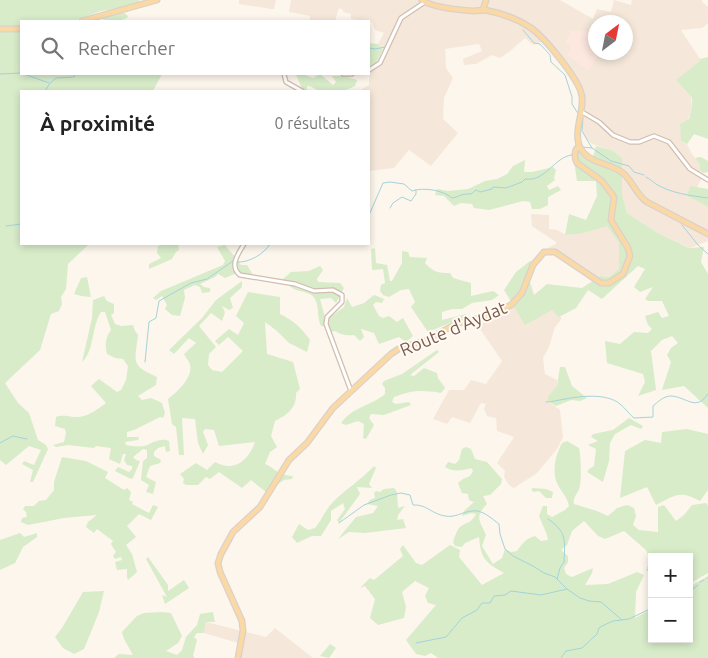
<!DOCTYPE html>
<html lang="fr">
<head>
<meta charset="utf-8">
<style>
	:root { --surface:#fff; --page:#f6f6f6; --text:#222; --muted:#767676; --line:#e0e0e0 }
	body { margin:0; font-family:Ubuntu,sans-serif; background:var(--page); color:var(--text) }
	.controls { position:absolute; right:15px; bottom:15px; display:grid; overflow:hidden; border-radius:0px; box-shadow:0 2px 8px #0003 }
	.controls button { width:45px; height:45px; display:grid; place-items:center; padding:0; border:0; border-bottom:1px solid var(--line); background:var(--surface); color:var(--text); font:25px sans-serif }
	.compass { position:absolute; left:588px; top:15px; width:45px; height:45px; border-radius:50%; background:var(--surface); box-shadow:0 2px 8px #0003; rotate:32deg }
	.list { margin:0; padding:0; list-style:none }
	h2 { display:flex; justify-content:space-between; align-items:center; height:65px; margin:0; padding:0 20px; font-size:21px }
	h2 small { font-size:16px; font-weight:400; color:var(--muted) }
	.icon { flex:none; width:28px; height:28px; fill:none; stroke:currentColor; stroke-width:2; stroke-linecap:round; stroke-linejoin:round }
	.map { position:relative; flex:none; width:708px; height:658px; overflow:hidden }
	.search { position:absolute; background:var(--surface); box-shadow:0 2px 8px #0003; left:20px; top:20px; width:350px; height:55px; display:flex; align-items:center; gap:12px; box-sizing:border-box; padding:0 18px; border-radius:0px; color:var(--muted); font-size:19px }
	.panel { position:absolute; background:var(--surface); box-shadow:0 2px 8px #0003; left:20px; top:90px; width:350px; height:155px; border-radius:0px }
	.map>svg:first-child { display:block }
</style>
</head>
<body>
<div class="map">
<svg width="708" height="658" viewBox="0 0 708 658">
	<rect width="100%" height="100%" fill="#fdf6ec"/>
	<g fill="#f5e8da" fill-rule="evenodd">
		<path d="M 239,0 L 276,0 L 274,9 L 271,9 L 239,4 Z"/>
		<path d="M 291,0 L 560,0 L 593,19 L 597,9 L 611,12 L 614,0 L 631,5 L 632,0 L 702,0 L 702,2 L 708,7 L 708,23 L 702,28 L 681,30 L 700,59 L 691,101 L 692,108 L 681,141 L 687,144 L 692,154 L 700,164 L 701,179 L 697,188 L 687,196 L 708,207 L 708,241 L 690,248 L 656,232 L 627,213 L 622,194 L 622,158 L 612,150 L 592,144 L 585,137 L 582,128 L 585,111 L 585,92 L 576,75 L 546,40 L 533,45 L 525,38 L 510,51 L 500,58 L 492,55 L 476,64 L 464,65 L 463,59 L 482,51 L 479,44 L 445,49 L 446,68 L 453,78 L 444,98 L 443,119 L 458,133 L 431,166 L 409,150 L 394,168 L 369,171 L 369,91 L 362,91 L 362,89 L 369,85 L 369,72 L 381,64 L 387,52 L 378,44 L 384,33 L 375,30 L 372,22 L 351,19 L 351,14 L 343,12 L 343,10 L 339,8 L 335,21 L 310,20 L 310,16 L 289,12 ZM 596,22 L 626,22 L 626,52 L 596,52 Z"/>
		<path d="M 531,214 L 549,215 L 549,229 L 557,230 L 566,235 L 580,234 L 607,225 L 619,243 L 619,269 L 609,277 L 600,276 L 593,279 L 562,257 L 546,251 L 549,247 L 556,244 L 556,242 L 532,226 Z"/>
		<path d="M 513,305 L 552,310 L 562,318 L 555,327 L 549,347 L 543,358 L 545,374 L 557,380 L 557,386 L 548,401 L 560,410 L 563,437 L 557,449 L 537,473 L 514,488 L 509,485 L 504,477 L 505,471 L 497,463 L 514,437 L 497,431 L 496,418 L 487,416 L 484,409 L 486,404 L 481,403 L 470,423 L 452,417 L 447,424 L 433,419 L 449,390 L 464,390 L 471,380 L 486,384 L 502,361 L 478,326 Z"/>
		<path d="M 206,622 L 266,637 L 275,628 L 313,658 L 235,658 L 238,643 L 204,633 Z"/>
	</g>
	<path fill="#fde8e0" d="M 572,31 L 595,31 L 596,52 L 600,53 L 588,70 L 567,55 L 571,46 L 565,42 Z"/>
	<g fill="#d8ecc9">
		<path d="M 0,0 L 139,0 L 141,3 L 120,8 L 101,11 L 74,21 L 21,21 L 21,74 L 162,74 L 153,91 L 21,91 L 21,244 L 89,244 L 68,264 L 66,289 L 61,297 L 62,304 L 59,311 L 51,314 L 40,350 L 5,383 L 18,403 L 29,413 L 38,440 L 46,445 L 48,449 L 33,482 L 30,482 L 33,470 L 22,464 L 24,461 L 34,465 L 41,450 L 29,446 L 6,465 L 0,460 Z"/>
		<path d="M 123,12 L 128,16 L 127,18 L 118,21 L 104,21 L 103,18 Z"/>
		<path d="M 369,43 L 378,44 L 383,49 L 376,64 L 369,67 Z"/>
		<path d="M 708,57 L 708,139 L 694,134 L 687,144 L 681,141 L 680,124 L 689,119 L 692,108 L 692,97 L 676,80 L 699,62 L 700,59 Z"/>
		<path d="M 296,74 L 306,74 L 307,76 L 313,78 L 320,74 L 333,85 L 336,82 L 332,76 L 344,76 L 357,80 L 355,86 C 344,92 331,94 318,90 C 313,89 313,86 307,86 L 307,91 L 302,89 Z"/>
		<path d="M 596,146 L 612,150 L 622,158 L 622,194 L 627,213 L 656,232 L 689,248 L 704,247 L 701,262 L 708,274 L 708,408 L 684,386 L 662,390 L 671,362 L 667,355 L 671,348 L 678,343 L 672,336 L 662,340 L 651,351 L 656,390 L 638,396 L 645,382 L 643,374 L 607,363 L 605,341 L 620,344 L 634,332 L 648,333 L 652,329 L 648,325 L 645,316 L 658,312 L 662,318 L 669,316 L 662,301 L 648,301 L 645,299 L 653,287 L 640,292 L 634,287 L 645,269 L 638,266 L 602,299 L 588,290 L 576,308 L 559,317 L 552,310 L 525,325 L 504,290 L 516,272 L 530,261 L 533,262 L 526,279 L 530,282 L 534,295 L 547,284 L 582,288 L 600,276 L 609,277 L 619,269 L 619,243 L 607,226 L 580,234 L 565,235 L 569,214 L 586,220 L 597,196 L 596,181 L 577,181 L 574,161 L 578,150 L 581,149 L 593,157 Z"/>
		<path d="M 701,157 L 708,161 L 708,172 L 703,173 L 700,170 L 700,164 L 695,158 Z"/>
		<path d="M 525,160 L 524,172 L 532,172 L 553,167 L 556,170 L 554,178 L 555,180 L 547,186 L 549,190 L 558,186 L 561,190 L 548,197 L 548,205 L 540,209 L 532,209 L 530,202 L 523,201 L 489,210 L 474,208 L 472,204 L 461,203 L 454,206 L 444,196 L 435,195 L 437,189 L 448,191 L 468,189 L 485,181 L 497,179 L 507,174 L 513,166 Z"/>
		<path d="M 690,186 L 708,189 L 708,207 L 687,196 Z"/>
		<path d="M 165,244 L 178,244 L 179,250 L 176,252 L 172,259 L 149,269 L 149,264 L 161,258 L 157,253 L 158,246 Z"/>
		<path d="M 225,245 C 230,252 237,258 241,265 L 247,265 L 253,275 L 239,272 L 225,278 L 218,274 L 215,277 L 200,284 L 204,287 L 210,288 L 210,292 L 202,293 L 200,287 L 195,285 L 184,290 L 185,298 L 180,316 L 172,315 L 165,309 L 167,305 L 162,296 L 156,300 L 153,298 L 161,291 L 223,265 L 225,261 L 217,247 Z"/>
		<path d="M 375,248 L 376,263 L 387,265 L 390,281 L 392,281 L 402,263 L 402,251 L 408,252 L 410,257 L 427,258 L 425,263 C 433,272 438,273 450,273 L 453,278 L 471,283 L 471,296 L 493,291 L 499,295 L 492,300 L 472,303 L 462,309 L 452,309 L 442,312 L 442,320 L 466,314 L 467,316 L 428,332 L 411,307 L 415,302 L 409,289 L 401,290 L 389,297 L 383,295 L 380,291 L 381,285 L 385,283 L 383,269 L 372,270 L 371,249 Z"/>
		<path d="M 320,266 L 323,270 L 317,279 L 318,282 L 340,283 L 344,288 L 336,303 L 331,298 L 320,299 L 325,317 L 324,326 L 321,326 C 317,317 319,309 316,301 C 313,292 302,292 296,290 C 291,288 286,283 283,279 L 291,272 L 309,271 Z"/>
		<path d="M 87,277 L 91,297 L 81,296 L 74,294 L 81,278 Z"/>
		<path d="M 242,281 L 242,287 L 230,298 L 233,308 L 229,310 L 222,306 L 225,312 L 222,321 L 211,313 L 199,326 L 216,347 L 209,354 L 208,365 L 212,370 L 222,372 L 243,351 L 228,337 L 219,345 L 215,341 L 229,329 L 238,335 L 244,323 L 236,316 L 248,292 L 280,297 L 280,314 C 294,321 301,327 310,340 L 307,352 L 289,343 L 277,331 L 265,322 L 267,354 L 293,362 L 300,389 L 296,393 C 297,408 287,415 275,421 L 271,436 L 277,447 L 270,452 L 265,464 C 278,470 277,475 293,476 L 292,479 L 284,480 L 266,492 L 251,480 L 242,488 L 219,472 L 210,479 L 206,477 L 198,485 L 186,485 L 183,483 L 184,479 L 180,474 L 196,463 L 207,470 L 215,462 C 234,473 249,460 255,442 L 219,446 L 214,430 L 205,429 L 203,432 L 208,445 L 203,454 L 198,443 L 195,419 L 182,418 L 184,455 L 179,455 L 176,427 L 172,424 L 168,399 C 177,392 193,378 190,365 C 190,362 186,358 184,354 L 196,343 L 189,338 L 174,354 L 169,350 L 202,318 L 216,300 Z"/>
		<path d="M 374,295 L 384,299 L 382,303 L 376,302 L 373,305 L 379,316 L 383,318 L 389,316 L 397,322 L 403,318 L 413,336 L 406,342 L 399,337 L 379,344 L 374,333 L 361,329 L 364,337 L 360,341 L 354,335 C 347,336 341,335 335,331 L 331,332 L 328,325 L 329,318 L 344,307 L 347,298 L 352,307 L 364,303 Z"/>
		<path d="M 104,296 L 107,301 L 114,304 L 114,313 L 111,315 L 115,324 L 121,326 L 133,325 L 135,331 L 138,335 C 135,362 130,365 157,377 L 156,385 L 138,396 L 142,400 L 151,398 L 162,403 L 165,413 L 163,418 L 160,417 L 134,430 L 127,432 L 127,437 L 139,437 L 138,440 L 125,442 L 126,445 C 132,446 138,447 144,446 C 153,443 160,437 169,441 L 170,451 L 166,452 L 165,446 L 158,448 L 154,452 L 154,456 L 161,460 L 160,463 L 150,466 L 146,477 L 156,482 L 153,494 L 146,492 L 149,485 L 141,480 L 143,461 L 147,458 L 147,450 L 143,449 L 133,457 L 136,460 L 140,461 L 133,478 L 131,479 L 115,471 L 118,467 L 129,472 L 132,469 L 132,466 L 127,465 L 124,460 L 126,454 L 123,454 L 120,464 L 109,459 L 111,448 L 96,446 L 94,448 L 68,445 L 56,447 L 53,445 L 64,442 L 66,433 L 65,429 L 55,426 L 56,417 C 62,415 66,416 73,417 C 87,418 95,411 106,403 L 91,386 L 99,379 L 117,392 L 121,390 L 126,380 L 128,366 L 123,359 L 115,358 L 107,354 C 105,345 105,338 111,330 L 105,312 L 101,312 C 91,327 95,350 82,362 L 92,318 L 93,300 Z"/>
		<path d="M 437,350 L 439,352 L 410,375 L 414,376 L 424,368 L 437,373 L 438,378 L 445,388 L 441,393 C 422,390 413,390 394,397 L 392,402 L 396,404 L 409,402 L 411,405 L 384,415 L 371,414 L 369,418 L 374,425 L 366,439 L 363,438 L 364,424 L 358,421 L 346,425 L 341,423 C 352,407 371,406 385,394 L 385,388 L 382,384 L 384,381 L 402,374 Z"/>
		<path d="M 560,367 L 565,367 L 572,386 L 587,398 L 580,401 L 571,400 L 556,406 L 548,401 L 548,397 L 557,386 Z"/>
		<path d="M 629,418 L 643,426 L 641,429 L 631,425 L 615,434 L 610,443 L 609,461 L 603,482 L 587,472 L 589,469 L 594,466 L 596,449 L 588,445 L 598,441 L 591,437 L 593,434 L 613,430 Z"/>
		<path d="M 687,429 L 708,434 L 708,490 L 700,501 C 679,490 676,495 656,505 L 647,487 L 620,498 L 625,451 L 645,440 L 661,443 L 662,432 Z"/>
		<path d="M 567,441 L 579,448 C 581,455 582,482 579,489 C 577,495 573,496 574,504 L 597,511 L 608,516 L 617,508 L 627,505 L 634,508 L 636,516 L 633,525 L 639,530 L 658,532 L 658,507 L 664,505 L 676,521 L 684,515 L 692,505 L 706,503 L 708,506 L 708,573 L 689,584 L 689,557 L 652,557 L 652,571 L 646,571 L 650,560 L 646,550 L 624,531 L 605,539 L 598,536 L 584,521 L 572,531 L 567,545 L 561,550 L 568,556 L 568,562 L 564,568 L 566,574 L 572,577 L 593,568 L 592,573 L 585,585 L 608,584 L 637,572 L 644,575 L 636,592 L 635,618 L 652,609 L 652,639 L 689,639 L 689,587 L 708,576 L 708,658 L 438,658 L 431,653 L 425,656 L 416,654 L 406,640 L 436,605 L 428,603 L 425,596 L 429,588 L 415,581 L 402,592 L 406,607 L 404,618 L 378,625 L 370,618 L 375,599 L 365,586 L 360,588 L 370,578 L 374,580 L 403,556 L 400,549 L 403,545 L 416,563 L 422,565 L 450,545 L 460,550 L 459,557 L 482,585 L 504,573 C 485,562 481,559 479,537 L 465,543 L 462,547 L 455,546 L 453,542 C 455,537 456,531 460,527 C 467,521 470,525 476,514 L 472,513 L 462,516 L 464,511 L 474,502 L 469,500 L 468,494 L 462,493 L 458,483 L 463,479 L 470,476 L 473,471 L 471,468 C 463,471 452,472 445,467 L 448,462 L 455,464 L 459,460 L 462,449 L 466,447 L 471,449 L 475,459 L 487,462 L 502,479 L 501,484 L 490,495 L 483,496 L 487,504 C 474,517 480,521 486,535 L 482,546 L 493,564 L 502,558 L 505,549 L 511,552 L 517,551 C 522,544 526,538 535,536 L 541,541 L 548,540 L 547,535 L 539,516 L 543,506 L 547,506 L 547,514 L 552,517 L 565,510 L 569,506 C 567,496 562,493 558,485 C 551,472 556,454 562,443 Z"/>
		<path d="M 62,457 L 86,461 L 108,472 L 105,478 L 124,490 L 127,488 L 131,492 L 129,500 L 133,502 L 132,504 L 149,513 L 153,505 L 158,507 L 151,520 L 139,514 L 127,526 L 136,537 L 126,545 L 132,554 L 137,572 L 128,580 L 127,577 L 127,569 L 117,570 L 115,562 L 122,560 L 121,557 L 115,559 L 113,556 L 116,552 L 111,544 L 113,541 L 97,529 L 94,533 L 86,527 L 88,522 L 97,515 L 64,518 L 28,525 L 21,522 L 22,518 L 27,517 L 26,512 L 23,509 L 25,506 L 34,506 L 39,501 L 46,500 L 54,490 L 54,482 Z"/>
		<path d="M 374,466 L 376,468 L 369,484 L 372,488 L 357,487 L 360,494 L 339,523 L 337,520 L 345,509 L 343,503 L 331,511 L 331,520 L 321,536 L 312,536 L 297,543 L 292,537 L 299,524 L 308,530 L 315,528 C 322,520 325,510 333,502 C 346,489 361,480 374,466 Z"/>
		<path d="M 394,488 L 397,492 L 398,508 L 405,506 L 398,515 L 397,520 L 403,519 L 406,528 L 365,533 L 349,532 L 338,539 L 356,517 L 373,513 L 378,506 L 367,504 L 370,500 L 375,498 L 374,493 L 376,491 L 380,492 L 384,489 Z"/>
		<path d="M 532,488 L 546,489 L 553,492 L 552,498 L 546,498 L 539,491 L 533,492 L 532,490 Z"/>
		<path d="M 20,533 L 24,537 L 37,533 L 37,537 L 23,547 L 15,563 L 0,570 L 0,540 Z"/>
		<path d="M 148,557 L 168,585 L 168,591 L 184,580 L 189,588 L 165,604 L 162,595 L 167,597 L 146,559 Z"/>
		<path d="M 104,591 L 99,612 L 84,649 L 74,654 L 63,648 L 55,637 L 62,628 L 83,592 Z"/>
		<path d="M 161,612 L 171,613 L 182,636 L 178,643 L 166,651 L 177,655 L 182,650 L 186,637 L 197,625 L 200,614 L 213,612 L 215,622 L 206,622 L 204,633 L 197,633 L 194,637 L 197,640 L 193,656 L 195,658 L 114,658 L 119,654 L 133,655 L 124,639 L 122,632 L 137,616 L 144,613 Z"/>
		<path d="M 330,644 L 336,648 L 329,658 L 320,656 Z"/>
	</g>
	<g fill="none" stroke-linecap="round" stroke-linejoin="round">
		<g stroke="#a5d3da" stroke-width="1">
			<path d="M 523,30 L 534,43 L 540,44 L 550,55 L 551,62 L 565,75 L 572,97 L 572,104 L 579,115"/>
			<path d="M 390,45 L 397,30"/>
			<path d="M 369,48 L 375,49 L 385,47"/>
			<path d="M 0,74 L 21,73"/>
			<path d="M 24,74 L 49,83"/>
			<path d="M 45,91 L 50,83 L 56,78 L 74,77 L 75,74"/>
			<path d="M 583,118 L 582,131 L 592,148 L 611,161 L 629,166 L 634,172 L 644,175"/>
			<path d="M 582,147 L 592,148"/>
			<path d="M 646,177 C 650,179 653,182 656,184 C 670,193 692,196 708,198"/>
			<path d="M 390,208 L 393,203 L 402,197 L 411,201 L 416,194 L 416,190"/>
			<path d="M 369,215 L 383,183 L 390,182 L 404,184 L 412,191 C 423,187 443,190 452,198 C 462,196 459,194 471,194 L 476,190 L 480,192 L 492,189 L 493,187 L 506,188 L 522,182 L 525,179 C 546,182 554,157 572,155 L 573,152"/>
			<path d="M 682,225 L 698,245 L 708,254"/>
			<path d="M 6,226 L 21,224"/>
			<path d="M 237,262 C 249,263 264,254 270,244"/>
			<path d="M 145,362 L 149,322 L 156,318 L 159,301 L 191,283 L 207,279 L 233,261"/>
			<path d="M 546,402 C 553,402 558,400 565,399 C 581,396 607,393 620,404 C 625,408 629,414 634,418 L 653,417 L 653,406 C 659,401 664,396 671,396 C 687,397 696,412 708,394"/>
			<path d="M 0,443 L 13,436 L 27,439"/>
			<path d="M 548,519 C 567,532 565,540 564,562 L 560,568 L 557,579"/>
			<path d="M 339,523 L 364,505 L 391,495 L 401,493 L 410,495 L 413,505 C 426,504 432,514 445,516 C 455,518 462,512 472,511 C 482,509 492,519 499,524 L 500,534 L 505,549 L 513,556 L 533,566 L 544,573 L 555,577 L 567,589 L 580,598 L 589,601 L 601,602 L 622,620"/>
			<path d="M 707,578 L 708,578"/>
			<path d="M 700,582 L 704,580"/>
			<path d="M 689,592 L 698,585"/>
			<path d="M 416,643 L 446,637 L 462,618 L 477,610 L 482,603 L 490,603 L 494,596 L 505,595 L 511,591 L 541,595 L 567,589"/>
			<path d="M 561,658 L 566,651 L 582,648 L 597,634 L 599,628 L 602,626 L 613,621 L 629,619 L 652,608"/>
		</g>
		<g stroke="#d1beb0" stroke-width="5.5">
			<g id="minor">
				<path d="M 369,70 L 380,63 L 401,18 L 425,2"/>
				<path d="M 284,74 L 286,82 L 302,91"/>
				<path d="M 343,74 L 352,74"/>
				<path d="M 582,112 L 599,122 L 613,135 L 630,142 L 639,142 L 654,136 L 669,142 L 690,169 L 708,180"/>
				<path d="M 244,244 C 238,254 229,266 240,275 L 295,284 L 314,291 L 333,290 L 342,295 L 342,302 L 327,317 L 326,324 L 351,391"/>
			</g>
		</g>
		<g stroke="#dad1cd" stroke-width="7">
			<g id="major">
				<path d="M 422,0 C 433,8 459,10 473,11 C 477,11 481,10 485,10 C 500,13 518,19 531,28 C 544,37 581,81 582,97 C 584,113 572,134 581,149 C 589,163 608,163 620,171 C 632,178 635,194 647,202 L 708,234"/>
				<path d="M 483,10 L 486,0"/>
				<path d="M 82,21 L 157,0"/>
				<path d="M 0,29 L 21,29"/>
				<path d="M 238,658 L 243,631 L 242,621 L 220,572 L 218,563 L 221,554 L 233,532 L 260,507 L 289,460 L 307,443 L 333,408 L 391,354 L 400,348 L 426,340 L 458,323 L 485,317 L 511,305 L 522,293 L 533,265 L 544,252 L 555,252 L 601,283 L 609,283 L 623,274 L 630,256 L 628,248 L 611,220 L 614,197 L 602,181 L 577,163 C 574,157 574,150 579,146"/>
			</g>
		</g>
		<use href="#minor" stroke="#fff" stroke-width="3"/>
		<use href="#major" stroke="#fbd9a5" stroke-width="4.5"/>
	</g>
	<g text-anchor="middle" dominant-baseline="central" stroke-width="4" stroke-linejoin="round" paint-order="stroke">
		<g font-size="18" fill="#7a5c4d" stroke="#fffaf3">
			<text transform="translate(453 328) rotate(-23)">Route d'Aydat</text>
		</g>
	</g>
</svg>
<div class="controls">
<button>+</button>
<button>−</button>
</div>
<svg class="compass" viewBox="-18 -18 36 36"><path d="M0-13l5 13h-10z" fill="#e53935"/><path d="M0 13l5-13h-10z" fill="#767676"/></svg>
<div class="search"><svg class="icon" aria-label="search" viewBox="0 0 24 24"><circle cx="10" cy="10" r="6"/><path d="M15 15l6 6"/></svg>Rechercher</div>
<section class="panel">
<h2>À proximité<small>0 résultats</small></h2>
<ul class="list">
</ul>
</section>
</div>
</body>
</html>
